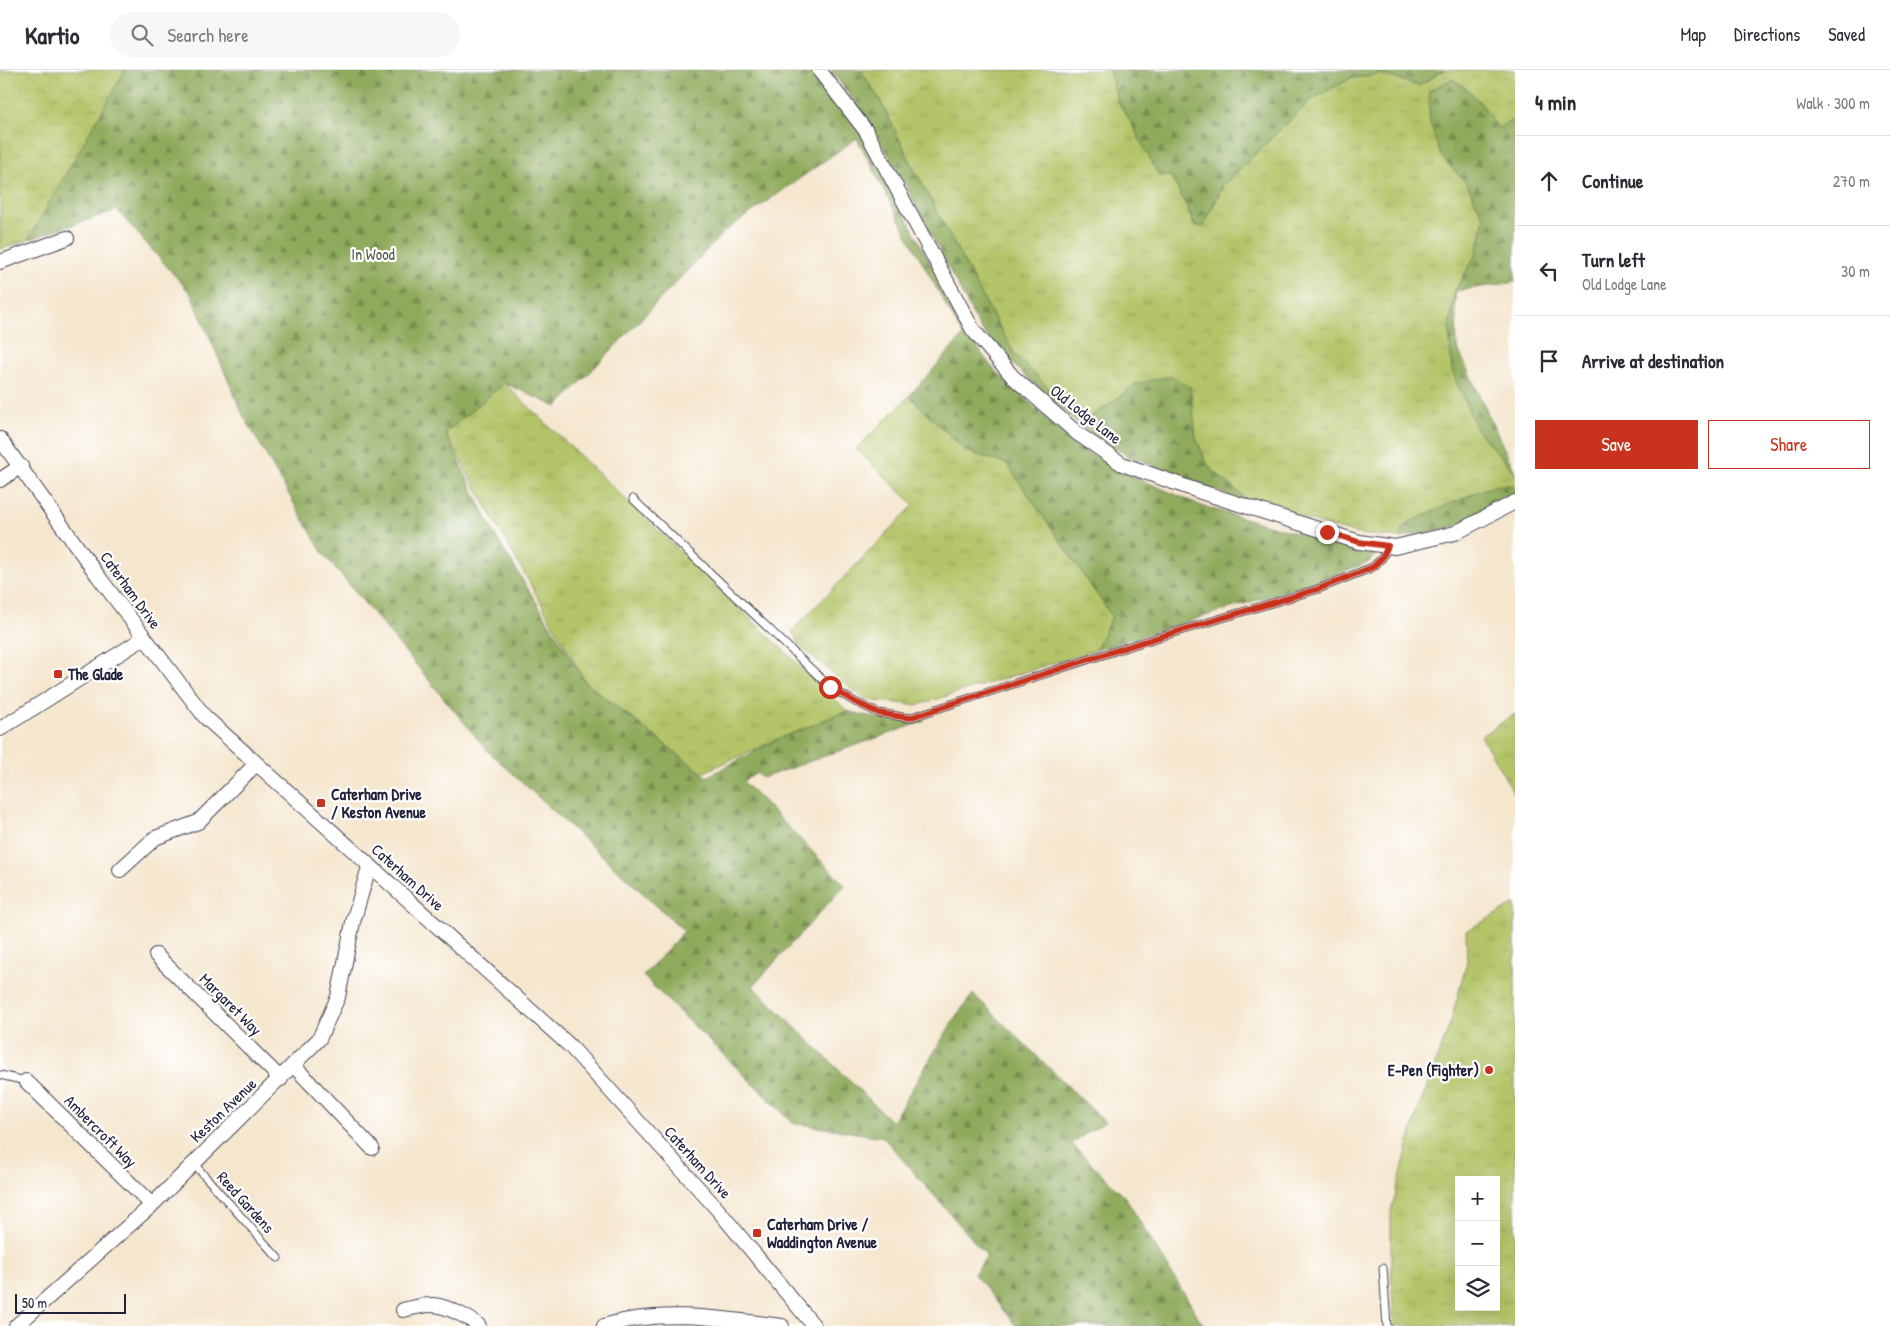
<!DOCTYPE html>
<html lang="en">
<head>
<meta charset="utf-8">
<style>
	:root { --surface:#fff; --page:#f7f7f7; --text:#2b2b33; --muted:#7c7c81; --line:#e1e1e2; --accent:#c8321e }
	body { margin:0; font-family:"Patrick Hand",sans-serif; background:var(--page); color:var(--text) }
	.controls { position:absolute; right:15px; bottom:15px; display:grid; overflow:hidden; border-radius:0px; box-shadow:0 5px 20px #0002 }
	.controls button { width:45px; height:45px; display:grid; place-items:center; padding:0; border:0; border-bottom:1px solid var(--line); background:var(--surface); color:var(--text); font:25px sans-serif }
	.scale { position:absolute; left:15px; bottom:12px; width:111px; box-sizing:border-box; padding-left:5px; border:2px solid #22223b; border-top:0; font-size:14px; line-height:18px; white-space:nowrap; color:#22223b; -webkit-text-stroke:4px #fff; paint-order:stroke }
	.stop { position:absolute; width:15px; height:15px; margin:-11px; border:4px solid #c8321e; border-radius:50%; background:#fff }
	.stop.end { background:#c8321e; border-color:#fff; box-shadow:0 1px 5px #0008 }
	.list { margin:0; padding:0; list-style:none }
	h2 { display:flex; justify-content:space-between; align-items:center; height:65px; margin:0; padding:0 20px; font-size:21px }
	h2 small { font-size:16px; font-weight:400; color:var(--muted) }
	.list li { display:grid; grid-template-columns:32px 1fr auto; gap:15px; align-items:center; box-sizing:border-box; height:90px; padding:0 20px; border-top:1px solid var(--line) }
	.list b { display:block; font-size:19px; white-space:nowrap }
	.list p { margin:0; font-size:16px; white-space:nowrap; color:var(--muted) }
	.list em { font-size:16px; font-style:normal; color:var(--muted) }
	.actions { display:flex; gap:10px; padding:15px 20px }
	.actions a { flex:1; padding:11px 0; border:1px solid var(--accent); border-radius:0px; text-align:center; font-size:18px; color:var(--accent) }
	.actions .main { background:var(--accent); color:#fff }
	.icon { flex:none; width:28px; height:28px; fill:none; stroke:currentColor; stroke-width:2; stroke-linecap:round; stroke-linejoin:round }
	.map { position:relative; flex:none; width:1515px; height:1256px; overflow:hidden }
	header { display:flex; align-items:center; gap:30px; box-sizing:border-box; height:70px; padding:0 25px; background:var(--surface); border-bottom:1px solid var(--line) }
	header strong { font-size:24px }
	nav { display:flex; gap:28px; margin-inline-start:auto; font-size:18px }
	.search { width:350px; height:45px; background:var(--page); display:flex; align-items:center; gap:12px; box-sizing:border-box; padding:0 18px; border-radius:28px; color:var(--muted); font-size:19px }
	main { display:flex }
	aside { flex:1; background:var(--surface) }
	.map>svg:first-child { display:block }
</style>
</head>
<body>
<header>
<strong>Kartio</strong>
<div class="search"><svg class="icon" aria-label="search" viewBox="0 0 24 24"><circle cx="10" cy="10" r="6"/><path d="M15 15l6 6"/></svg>Search here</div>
<nav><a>Map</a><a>Directions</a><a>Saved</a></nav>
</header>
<main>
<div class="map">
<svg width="1515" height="1256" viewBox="0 0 1515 1256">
	<defs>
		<pattern id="grass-tufts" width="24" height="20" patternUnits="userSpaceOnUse" patternTransform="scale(1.25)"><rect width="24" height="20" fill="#b4c467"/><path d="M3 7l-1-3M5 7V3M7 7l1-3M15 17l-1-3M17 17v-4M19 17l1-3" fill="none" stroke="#9aa85a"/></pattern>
		<pattern id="forest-firs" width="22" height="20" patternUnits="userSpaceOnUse" patternTransform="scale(1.25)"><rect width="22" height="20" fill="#8faa5c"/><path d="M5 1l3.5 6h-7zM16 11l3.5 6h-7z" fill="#748a4d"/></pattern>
		<pattern id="park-crowns" width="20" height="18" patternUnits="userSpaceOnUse" patternTransform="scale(1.25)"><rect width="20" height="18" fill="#b4c467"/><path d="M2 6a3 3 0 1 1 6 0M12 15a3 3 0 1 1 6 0" fill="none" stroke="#9aa85a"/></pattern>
	</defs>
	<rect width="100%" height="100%" fill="#fff"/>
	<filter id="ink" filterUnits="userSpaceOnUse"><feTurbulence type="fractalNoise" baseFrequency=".02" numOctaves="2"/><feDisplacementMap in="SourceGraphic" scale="10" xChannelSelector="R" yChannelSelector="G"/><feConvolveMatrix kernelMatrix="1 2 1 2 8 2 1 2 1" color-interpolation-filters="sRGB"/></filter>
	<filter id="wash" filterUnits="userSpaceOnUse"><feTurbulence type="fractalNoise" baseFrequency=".0096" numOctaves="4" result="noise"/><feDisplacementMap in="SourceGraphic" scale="20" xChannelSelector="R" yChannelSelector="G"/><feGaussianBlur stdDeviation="1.12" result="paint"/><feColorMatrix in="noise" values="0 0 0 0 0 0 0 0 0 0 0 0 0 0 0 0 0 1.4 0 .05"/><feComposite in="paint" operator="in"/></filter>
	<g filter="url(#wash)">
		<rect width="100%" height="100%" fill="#f5e6ce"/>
		<g fill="url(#grass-tufts)" stroke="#6b7351" fill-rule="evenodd">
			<path d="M 861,0 L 1109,0 L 1118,32 L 1171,106 L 1187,137 L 1194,156 L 1204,156 L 1223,115 L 1311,30 L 1351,8 L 1381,4 L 1419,16 L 1444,0 L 1515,0 L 1515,49 L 1498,59 C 1484,38 1475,22 1452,9 L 1429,21 L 1441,86 L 1467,114 L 1484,148 L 1477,183 L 1455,221 L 1449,258 L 1477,360 L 1515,402 L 1515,426 L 1455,456 L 1400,468 L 1358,464 L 1253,435 L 1208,396 L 1196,368 L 1190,317 L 1135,314 L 1113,332 L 1083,352 L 1077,337 L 1064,334 L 1014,283 L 987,235 L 911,93 L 881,32 Z"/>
			<path d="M 504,313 L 847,641 L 778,669 L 702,703 L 586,613 L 445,363 Z"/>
			<path d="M 909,326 L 966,381 L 1007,394 L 1112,546 L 1096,580 L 918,635 L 865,630 L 801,577 L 792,561 L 914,435 L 856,379 Z"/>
			<path d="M 1515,644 L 1515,725 L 1481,666 Z"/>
			<path d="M 1515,834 L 1515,1256 L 1394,1256 L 1391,1200 L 1391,1141 L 1416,1046 L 1450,954 L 1467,892 L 1466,861 ZM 1459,1110 L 1496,1110 L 1496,1237 L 1459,1237 Z"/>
		</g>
		<g fill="url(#forest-firs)" stroke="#58664c">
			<path d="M 125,0 L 813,0 L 862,63 L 970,268 L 994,300 L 1079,378 L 1133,406 L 1202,436 L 1355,480 L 1377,483 L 1369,492 L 1318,511 L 1096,580 L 1112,546 L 1007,394 L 966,381 L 909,326 L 963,266 L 911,172 L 857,68 L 725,161 L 557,337 L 504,313 L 445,363 L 496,467 L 586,613 L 707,707 L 778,669 L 847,641 L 877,648 L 925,651 L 762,708 L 757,703 L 743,711 L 845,815 L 753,916 L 892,1052 L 956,946 L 973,924 L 1105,1052 L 1071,1073 L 1125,1127 L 1204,1256 L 1016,1256 L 974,1204 L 987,1186 L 883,1067 L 793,1053 L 643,906 L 684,861 L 487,680 L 322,482 L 243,345 L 191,224 L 117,140 L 0,179 L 0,38 L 116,14 Z"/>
			<path d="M 831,0 L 861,0 L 881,32 L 911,93 L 987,235 L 1014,283 L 1064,333 L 1077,337 L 1083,351 L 1113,332 L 1135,314 L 1170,306 L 1190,317 L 1196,368 L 1208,396 L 1253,435 L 1128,386 L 1088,362 L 1020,301 L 981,260 L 895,96 L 869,52 Z"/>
			<path d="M 1109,0 L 1444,0 L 1419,16 L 1381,4 L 1351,8 L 1311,30 L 1223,115 L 1204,156 L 1195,156 L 1187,137 L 1171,106 L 1159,106 L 1129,49 L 1118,32 Z"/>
			<path d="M 1452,9 C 1475,22 1484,37 1498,58 L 1515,49 L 1515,212 L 1455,221 L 1457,277 L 1515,402 L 1477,360 L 1452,301 L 1449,258 L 1455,221 L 1477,183 L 1484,148 L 1467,114 L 1441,86 L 1430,53 L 1429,21 Z"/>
			<path d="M 1500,415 L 1512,415 L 1515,420 L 1515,426 L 1455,456 L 1400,468 L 1402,458 L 1409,452 L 1484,419 Z"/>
		</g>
		<path fill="url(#park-crowns)" stroke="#6b7351" d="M 0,0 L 125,0 L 28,170 L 0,179 Z"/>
	</g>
	<g filter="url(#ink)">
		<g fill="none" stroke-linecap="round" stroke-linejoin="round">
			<g stroke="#423f51" stroke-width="9">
				<g id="service">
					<path d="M 633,429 L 830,617 L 855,632 L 879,643 L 909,648 L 1133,575 L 1318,519 L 1373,497 L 1382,488 L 1388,476"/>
					<path d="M 0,1005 L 26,1011"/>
					<path d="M 194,1094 L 278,1188"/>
					<path d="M 1383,1198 L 1387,1256"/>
				</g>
			</g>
			<g stroke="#423f51" stroke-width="16">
				<g id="minor">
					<path d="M 819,0 L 866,61 L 973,260 L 1013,307 L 1078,364 L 1122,394 L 1198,421 L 1359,472 L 1395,477 L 1455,463 L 1515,432"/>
					<path d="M 0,192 L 67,168"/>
					<path d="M 0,369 L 98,506 L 205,647 L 570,976 L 718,1140 L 814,1256"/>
					<path d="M 0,410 L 21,396"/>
					<path d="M 0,659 L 144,568"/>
					<path d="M 120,800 L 155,768 L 198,752 L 256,694"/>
					<path d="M 156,885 L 281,1009"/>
					<path d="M 293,995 L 372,1078"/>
					<path d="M 26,1011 L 152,1135"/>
					<path d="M 403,1240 C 430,1233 437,1232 462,1245 C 468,1248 474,1251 479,1256"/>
					<path d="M 16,1256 L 152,1135 L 319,969 L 338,927 L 353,852 L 369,797"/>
					<path d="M 604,1256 C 659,1238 726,1249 782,1256"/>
				</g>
			</g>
			<use href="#service" stroke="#fff" stroke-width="7"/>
			<use href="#minor" stroke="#fff" stroke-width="14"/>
		</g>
	</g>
	<g fill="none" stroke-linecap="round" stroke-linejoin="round" filter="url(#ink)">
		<path stroke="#c8321e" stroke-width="6" d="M 830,617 L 855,632 L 879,643 L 909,648 L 1133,575 L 1318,519 L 1373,497 L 1382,488 L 1388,476 L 1359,472 L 1327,462"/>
	</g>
	<g fill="#c8321e" stroke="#fff" stroke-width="2">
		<rect x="53" y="599" width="10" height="10" rx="2.5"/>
		<rect x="316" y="728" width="10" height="10" rx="2.5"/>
		<circle cx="1489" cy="1000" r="5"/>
		<rect x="752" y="1158" width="10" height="10" rx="2.5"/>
	</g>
	<g text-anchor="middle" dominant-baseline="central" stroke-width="4.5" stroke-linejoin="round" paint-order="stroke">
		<g font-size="16" fill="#555b4a" stroke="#fff">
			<text x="373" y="184">In Wood</text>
		</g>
		<g font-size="16" fill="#22223b" stroke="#fff">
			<text transform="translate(1086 344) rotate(38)">Old Lodge Lane</text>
			<text transform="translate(131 520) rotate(54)">Caterham Drive</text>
			<text transform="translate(408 807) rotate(42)">Caterham Drive</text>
			<text transform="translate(231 934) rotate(45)">Margaret Way</text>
			<text transform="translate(223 1040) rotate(-44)">Keston Avenue</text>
			<text transform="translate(101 1061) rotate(45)">Ambercroft Way</text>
			<text transform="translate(698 1092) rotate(48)">Caterham Drive</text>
			<text transform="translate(246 1132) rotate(48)">Reed Gardens</text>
		</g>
		<g font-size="16" font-weight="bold" fill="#22223b" stroke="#fff" text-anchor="start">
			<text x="68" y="604">The Glade</text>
			<text x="331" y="724">Caterham Drive<tspan x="331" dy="18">/ Keston Avenue</tspan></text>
			<text x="1479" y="1000" text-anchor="end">E-Pen (Fighter)</text>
			<text x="767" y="1154">Caterham Drive /<tspan x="767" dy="18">Waddington Avenue</tspan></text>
		</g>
	</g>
</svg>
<div class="controls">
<button>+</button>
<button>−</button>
<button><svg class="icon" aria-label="layers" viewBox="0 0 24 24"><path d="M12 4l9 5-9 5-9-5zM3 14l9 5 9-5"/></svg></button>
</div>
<div class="scale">50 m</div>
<div class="stop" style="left:830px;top:617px"></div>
<div class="stop end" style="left:1327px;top:462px"></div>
</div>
<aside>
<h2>4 min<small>Walk · 300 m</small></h2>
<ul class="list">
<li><svg class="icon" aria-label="ahead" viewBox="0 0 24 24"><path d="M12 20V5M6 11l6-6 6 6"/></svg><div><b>Continue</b></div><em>270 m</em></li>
<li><svg class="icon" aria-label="left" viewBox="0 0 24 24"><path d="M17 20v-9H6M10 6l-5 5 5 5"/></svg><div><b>Turn left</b><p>Old Lodge Lane</p></div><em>30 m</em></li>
<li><svg class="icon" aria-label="arrive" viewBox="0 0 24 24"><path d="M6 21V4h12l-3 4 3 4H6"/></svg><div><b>Arrive at destination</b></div></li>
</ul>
<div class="actions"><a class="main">Save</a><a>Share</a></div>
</aside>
</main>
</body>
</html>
